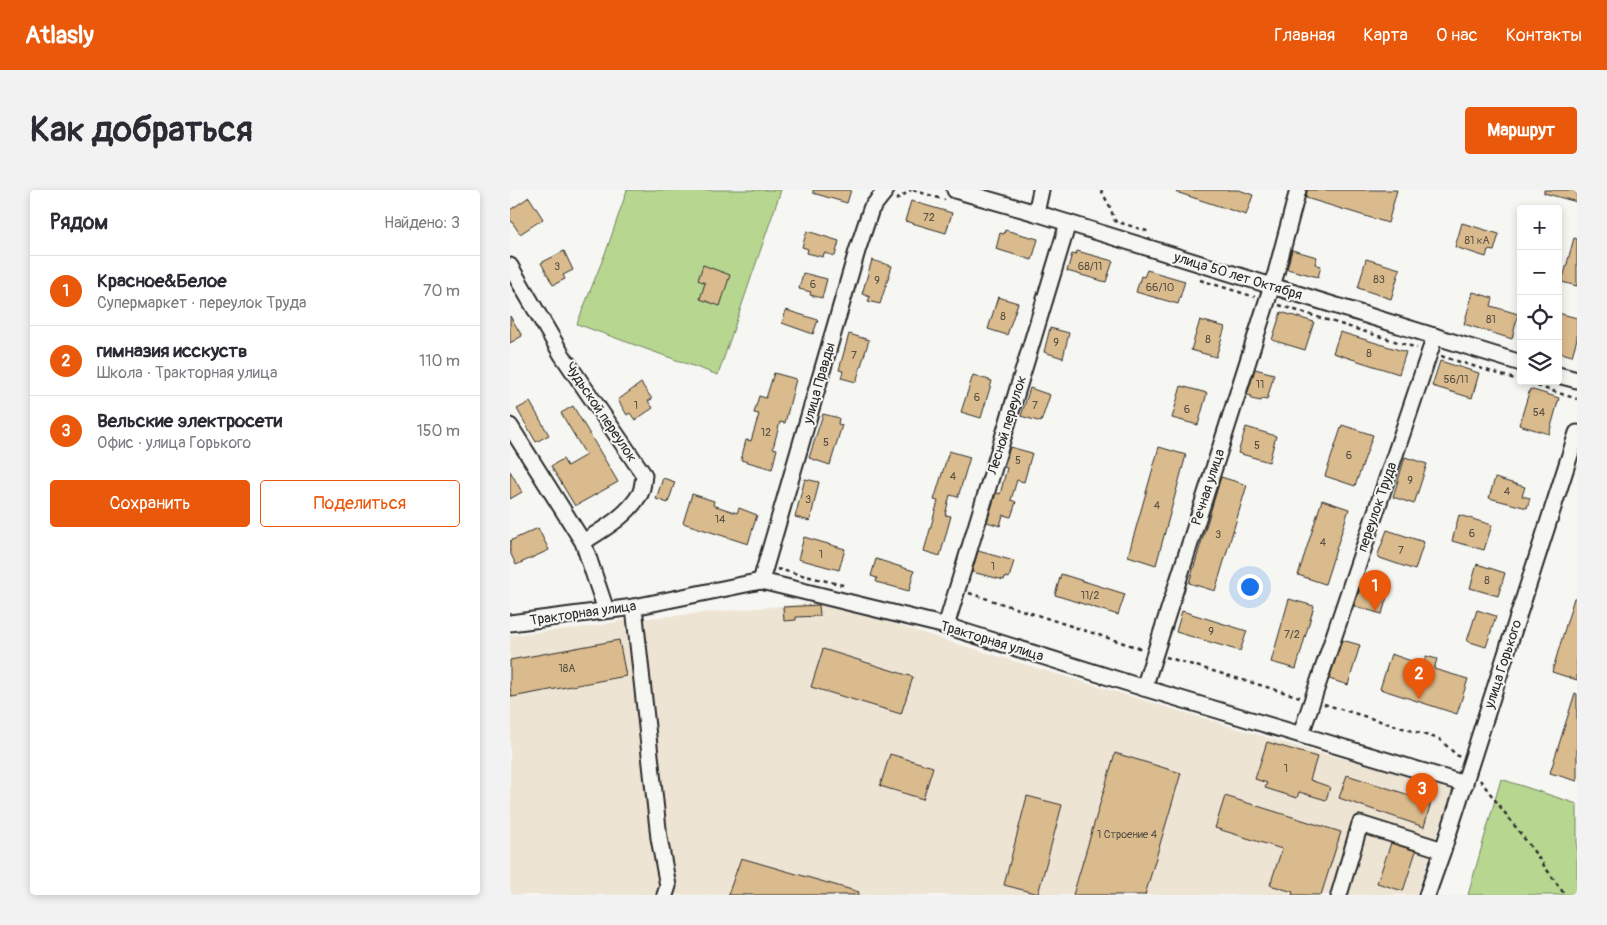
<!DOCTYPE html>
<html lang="ru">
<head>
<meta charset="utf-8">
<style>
	:root { --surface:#fff; --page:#f2f2f3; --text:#2b2b33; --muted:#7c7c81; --line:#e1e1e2; --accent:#ea580c }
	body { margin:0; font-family:Pangolin,sans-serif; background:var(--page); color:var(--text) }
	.controls { position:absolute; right:15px; top:15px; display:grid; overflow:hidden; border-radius:5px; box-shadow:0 2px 8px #0003 }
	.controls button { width:45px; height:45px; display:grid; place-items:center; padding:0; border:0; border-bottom:1px solid var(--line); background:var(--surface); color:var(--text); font:25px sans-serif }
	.you { position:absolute; left:739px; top:396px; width:18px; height:18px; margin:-12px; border:4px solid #fff; border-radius:50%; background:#1a73e8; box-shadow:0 0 0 8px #1a73e833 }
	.badge { display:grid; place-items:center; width:32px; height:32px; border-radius:50%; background:var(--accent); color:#fff; font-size:16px; font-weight:700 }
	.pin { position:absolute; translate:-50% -41px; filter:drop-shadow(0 1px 2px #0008) }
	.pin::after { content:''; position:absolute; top:26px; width:18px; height:15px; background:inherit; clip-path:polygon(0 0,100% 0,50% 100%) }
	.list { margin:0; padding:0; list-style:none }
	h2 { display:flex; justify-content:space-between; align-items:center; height:65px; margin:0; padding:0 20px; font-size:21px }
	h2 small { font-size:16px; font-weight:400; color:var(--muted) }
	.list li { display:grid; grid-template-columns:32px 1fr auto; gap:15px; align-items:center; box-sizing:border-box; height:70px; padding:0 20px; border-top:1px solid var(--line) }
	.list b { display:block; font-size:19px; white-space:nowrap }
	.list p { margin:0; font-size:16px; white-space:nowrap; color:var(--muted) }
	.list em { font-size:16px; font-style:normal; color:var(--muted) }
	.actions { display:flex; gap:10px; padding:15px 20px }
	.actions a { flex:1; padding:11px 0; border:1px solid var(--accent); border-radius:5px; text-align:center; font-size:18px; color:var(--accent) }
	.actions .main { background:var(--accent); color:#fff }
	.icon { flex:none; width:28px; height:28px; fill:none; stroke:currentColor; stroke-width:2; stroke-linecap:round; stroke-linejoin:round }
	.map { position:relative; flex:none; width:1067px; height:705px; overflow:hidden; border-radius:5px }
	header { display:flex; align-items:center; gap:30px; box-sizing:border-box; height:70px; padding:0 25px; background:var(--accent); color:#fff }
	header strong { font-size:24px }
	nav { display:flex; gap:28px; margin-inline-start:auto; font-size:18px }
	.intro { display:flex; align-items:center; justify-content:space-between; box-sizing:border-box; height:120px; padding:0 30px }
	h1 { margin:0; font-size:35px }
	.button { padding:12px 22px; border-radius:5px; background:var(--accent); color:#fff; font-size:18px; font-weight:700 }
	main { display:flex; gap:30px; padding:0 30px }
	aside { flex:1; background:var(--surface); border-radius:5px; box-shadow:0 2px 8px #0003 }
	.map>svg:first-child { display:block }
</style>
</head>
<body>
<header>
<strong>Atlasly</strong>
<nav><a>Главная</a><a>Карта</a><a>О нас</a><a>Контакты</a></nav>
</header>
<div class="intro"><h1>Как добраться</h1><a class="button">Маршрут</a></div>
<main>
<aside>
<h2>Рядом<small>Найдено: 3</small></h2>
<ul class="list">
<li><span class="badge">1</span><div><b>Красное&amp;Белое</b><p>Супермаркет · переулок Труда</p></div><em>70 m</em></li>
<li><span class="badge">2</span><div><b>гимназия исскуств</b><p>Школа · Тракторная улица</p></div><em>110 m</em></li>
<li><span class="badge">3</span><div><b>Вельские электросети</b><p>Офис · улица Горького</p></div><em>150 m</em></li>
</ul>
<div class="actions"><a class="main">Сохранить</a><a>Поделиться</a></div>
</aside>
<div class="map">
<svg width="1067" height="705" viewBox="0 0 1067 705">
	<rect width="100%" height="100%" fill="#f6f6f2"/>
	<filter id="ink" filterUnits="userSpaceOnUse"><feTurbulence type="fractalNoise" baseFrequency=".02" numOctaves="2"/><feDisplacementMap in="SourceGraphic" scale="10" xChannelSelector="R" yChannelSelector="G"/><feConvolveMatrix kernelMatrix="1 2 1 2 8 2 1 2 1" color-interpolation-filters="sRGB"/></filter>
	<g filter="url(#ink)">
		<path fill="#eee4d4" d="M 315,412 L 435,450 L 802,561 L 944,596 L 906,705 L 0,705 L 0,445 L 86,436 L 116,430 Z"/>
		<g fill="#b7d791" stroke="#71815e">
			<path d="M 117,0 L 271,0 L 208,185 L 67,134 L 98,56 Z"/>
			<path d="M 991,589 L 1067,614 L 1067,705 L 958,705 Z"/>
		</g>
		<g fill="#dabb8d" stroke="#2b2b2b">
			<path d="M 303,0 L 341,0 L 337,13 L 303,3 Z"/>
			<path d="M 667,0 L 729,0 L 743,5 L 736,25 L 666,2 Z"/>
			<path d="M 797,0 L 887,0 L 878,33 L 796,8 Z"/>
			<path d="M 1034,0 L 1067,0 L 1067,12 L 1034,3 Z"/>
			<path d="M 19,7 L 33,29 L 10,44 L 0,29 L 0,20 Z"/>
			<path d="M 401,11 L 442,23 L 436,43 L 395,31 Z"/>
			<path d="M 952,33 L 989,44 L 984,61 L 978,60 L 976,67 L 945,57 Z"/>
			<path d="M 495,40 L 528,49 L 522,70 L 486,59 L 490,43 L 494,44 Z"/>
			<path d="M 297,41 L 329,51 L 325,66 L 314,63 L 313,67 L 297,63 L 298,59 L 292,57 Z"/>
			<path d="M 1064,48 L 1067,49 L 1067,96 L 1052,92 Z"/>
			<path d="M 782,60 L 807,67 L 805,74 L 811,76 L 808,87 L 777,79 Z"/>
			<path d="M 54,61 L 63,80 L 53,85 L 55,89 L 43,95 L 31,73 Z"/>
			<path d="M 567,61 L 603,71 L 596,92 L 557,81 L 562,64 L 566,65 Z"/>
			<path d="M 856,69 L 890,79 L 881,109 L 848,98 Z"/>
			<path d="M 362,70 L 382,76 L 370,114 L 358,111 L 360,107 L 352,104 Z"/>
			<path d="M 193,75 L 220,85 L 210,116 L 190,109 L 195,93 L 188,90 Z"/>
			<path d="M 637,80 L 675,91 L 668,114 L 626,102 L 631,86 L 634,87 Z"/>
			<path d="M 293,83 L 317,89 L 312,108 L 300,105 L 301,102 L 289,99 Z"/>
			<path d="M 963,102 L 983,108 L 981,116 L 1008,124 L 1002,149 L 954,134 Z"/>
			<path d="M 488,107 L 508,113 L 497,145 L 478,139 Z"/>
			<path d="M 276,120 L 308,130 L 303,144 L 272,133 Z"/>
			<path d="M 771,122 L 804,132 L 795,160 L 762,150 Z"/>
			<path d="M 1048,123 L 1067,128 L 1067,149 L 1062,166 L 1048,162 Z"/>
			<path d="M 0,126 L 12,146 L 0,153 Z"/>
			<path d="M 690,130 L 715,137 L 706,167 L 681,160 Z"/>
			<path d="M 540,138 L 559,143 L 553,168 L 534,162 Z"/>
			<path d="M 830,142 L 896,162 L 889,184 L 823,163 Z"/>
			<path d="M 339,144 L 359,150 L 346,192 L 331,188 L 333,181 L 329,180 Z"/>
			<path d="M 930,171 L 969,183 L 962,208 L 922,196 Z"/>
			<path d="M 745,179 L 764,184 L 757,210 L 752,209 L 751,211 L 741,209 L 742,206 L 737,205 Z"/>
			<path d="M 264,183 L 286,189 L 275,233 L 270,232 L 263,258 L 267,259 L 262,279 L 231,270 L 236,250 L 241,251 L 249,224 L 244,223 L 249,206 L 256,208 Z"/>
			<path d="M 463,185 L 482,191 L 471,228 L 451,222 Z"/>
			<path d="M 131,193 L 142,209 L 138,211 L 143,218 L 125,230 L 120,223 L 117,225 L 108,210 Z"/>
			<path d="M 671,196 L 697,203 L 688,235 L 662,228 Z"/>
			<path d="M 520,198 L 540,205 L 531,232 L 511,226 Z"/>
			<path d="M 1020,199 L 1049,208 L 1039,244 L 1009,235 Z"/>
			<path d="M 20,212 L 39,245 L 26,252 L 7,219 Z"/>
			<path d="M 63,216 L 108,292 L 65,316 L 41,276 L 53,269 L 57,276 L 76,265 L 51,223 Z"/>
			<path d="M 313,224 L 329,228 L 328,234 L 332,235 L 320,275 L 299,268 Z"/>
			<path d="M 832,235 L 863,245 L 845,296 L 815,286 Z"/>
			<path d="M 736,237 L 766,246 L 759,272 L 728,263 Z"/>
			<path d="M 500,257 L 522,263 L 514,292 L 507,290 L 501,310 L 506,312 L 501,327 L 493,325 L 490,336 L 477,332 L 486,303 L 490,304 L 497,278 L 494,277 Z"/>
			<path d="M 649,257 L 676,265 L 646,375 L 618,366 Z"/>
			<path d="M 439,261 L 460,267 L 448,307 L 440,305 L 435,325 L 441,326 L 430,366 L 414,361 L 428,311 L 424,310 Z"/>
			<path d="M 895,267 L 917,274 L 904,314 L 883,307 Z"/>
			<path d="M 0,281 L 12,302 L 0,309 Z"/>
			<path d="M 711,287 L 737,295 L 705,401 L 679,393 Z"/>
			<path d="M 153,288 L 165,292 L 158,313 L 146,309 Z"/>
			<path d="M 985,288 L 1015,297 L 1012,306 L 1020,308 L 1017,318 L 979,308 Z"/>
			<path d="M 295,289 L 309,292 L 300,331 L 285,327 Z"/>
			<path d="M 182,304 L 204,311 L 203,315 L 227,323 L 229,318 L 247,325 L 238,354 L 173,333 Z"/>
			<path d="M 812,310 L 839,319 L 815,394 L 788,385 Z"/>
			<path d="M 949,325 L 982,335 L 974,360 L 942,351 Z"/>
			<path d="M 28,338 L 39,360 L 6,375 L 0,362 L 0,351 Z"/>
			<path d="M 877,340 L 914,352 L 905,380 L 867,367 Z"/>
			<path d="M 294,347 L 335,359 L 329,380 L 288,369 Z"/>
			<path d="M 468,361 L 504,371 L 499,388 L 495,387 L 494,390 L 462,382 Z"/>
			<path d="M 366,369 L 404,381 L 399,401 L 366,392 L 367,388 L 361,386 Z"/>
			<path d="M 967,374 L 995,383 L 988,406 L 960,398 Z"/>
			<path d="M 551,384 L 615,404 L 608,425 L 545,405 Z"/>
			<path d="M 851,396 L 878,403 L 872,424 L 844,416 Z"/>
			<path d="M 1064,408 L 1067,408 L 1067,490 L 1042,482 Z"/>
			<path d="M 779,409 L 804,416 L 786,479 L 761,472 Z"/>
			<path d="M 309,415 L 310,426 L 286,427 L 286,430 L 274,431 L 273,417 Z"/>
			<path d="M 967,420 L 986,426 L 976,457 L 957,451 Z"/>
			<path d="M 672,421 L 737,441 L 730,461 L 666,442 Z"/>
			<path d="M 109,450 L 116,486 L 2,507 L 0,498 L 0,470 Z"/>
			<path d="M 832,450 L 850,455 L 838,495 L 819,489 Z"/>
			<path d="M 313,459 L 403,487 L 391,524 L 301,497 Z"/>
			<path d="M 881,464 L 913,475 L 916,466 L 927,469 L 924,479 L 958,489 L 947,524 L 870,499 Z"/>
			<path d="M 1065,503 L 1067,504 L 1067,591 L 1040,583 Z"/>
			<path d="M 757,552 L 807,567 L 800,590 L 820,597 L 816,610 L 789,602 L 787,608 L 755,598 L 757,593 L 745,589 Z"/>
			<path d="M 605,563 L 671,583 L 635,705 L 563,705 Z"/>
			<path d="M 380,564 L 423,577 L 413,609 L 370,596 Z"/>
			<path d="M 837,585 L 921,612 L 914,637 L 829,608 Z"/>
			<path d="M 517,606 L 552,615 L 528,704 L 494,695 Z"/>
			<path d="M 715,606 L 831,642 L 811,705 L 782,705 L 783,702 L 760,695 L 772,659 L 705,638 Z"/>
			<path d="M 881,653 L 906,661 L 893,701 L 867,693 Z"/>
			<path d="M 231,668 L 349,702 L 348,705 L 218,705 Z"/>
		</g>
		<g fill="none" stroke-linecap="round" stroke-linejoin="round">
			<g stroke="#2b2b2b" stroke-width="19">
				<g id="minor">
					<path d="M 445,0 L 526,23 L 1011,173"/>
					<path d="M 526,23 L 531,0"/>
					<path d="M 0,76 L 52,165 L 134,285 C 133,291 133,298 130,304 C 117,326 94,339 73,352"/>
					<path d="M 1048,185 L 1067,190"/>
					<path d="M 0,236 L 73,352 L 96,420"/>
					<path d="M 251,391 L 347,61 L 361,19 L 376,0"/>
					<path d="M 124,417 L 149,648 L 158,696 L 155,705"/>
					<path d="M 0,433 L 124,417 L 251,391 L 436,436 L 634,498 L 955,594"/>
					<path d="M 436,436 L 558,33"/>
					<path d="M 634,498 L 766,83 L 788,0"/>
					<path d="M 791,544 L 925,146"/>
					<path d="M 829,705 L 850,634 L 933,660"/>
					<path d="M 917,705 L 933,660 L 1067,243"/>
				</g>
			</g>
			<g stroke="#2b2b2b" stroke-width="2.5" stroke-dasharray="4 4" stroke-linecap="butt">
				<path d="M 403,0 L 435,10"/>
				<path d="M 591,0 L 599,15 L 605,31 L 640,42"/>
				<path d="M 386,10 L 401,0"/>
				<path d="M 690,90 L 745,107"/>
				<path d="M 769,115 L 907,158"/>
				<path d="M 931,166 L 1011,191"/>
				<path d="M 1012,191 L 1067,209"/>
				<path d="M 267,379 L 337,396"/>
				<path d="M 459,403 L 632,459"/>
				<path d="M 656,467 L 790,507"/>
				<path d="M 814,514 L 929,549 L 949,567"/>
				<path d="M 970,590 L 1020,656 L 1055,705"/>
			</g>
			<use href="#minor" stroke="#f6f6f2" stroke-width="15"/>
		</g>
	</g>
	<g text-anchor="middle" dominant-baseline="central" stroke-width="4" stroke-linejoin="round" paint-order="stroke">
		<g font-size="11" fill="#574f44">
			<text x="419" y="27">72</text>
			<text x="967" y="50">81 кА</text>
			<text x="47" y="76">3</text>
			<text x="580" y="76">68/11</text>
			<text x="869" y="89">83</text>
			<text x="367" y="90">9</text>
			<text x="303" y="94">6</text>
			<text x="650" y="97">66/10</text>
			<text x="493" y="126">8</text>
			<text x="981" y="129">81</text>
			<text x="698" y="149">8</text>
			<text x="546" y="152">9</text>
			<text x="859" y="163">8</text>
			<text x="344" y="165">7</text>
			<text x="946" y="189">56/11</text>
			<text x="750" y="194">11</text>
			<text x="467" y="207">6</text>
			<text x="126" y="215">1</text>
			<text x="525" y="215">7</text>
			<text x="677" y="219">6</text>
			<text x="1029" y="222">54</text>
			<text x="256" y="242">12</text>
			<text x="316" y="252">5</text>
			<text x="747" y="255">5</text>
			<text x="839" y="265">6</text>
			<text x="508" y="270">5</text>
			<text x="443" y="286">4</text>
			<text x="900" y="290">9</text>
			<text x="997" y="301">4</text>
			<text x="298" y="309">3</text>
			<text x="647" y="315">4</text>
			<text x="210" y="329">14</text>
			<text x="962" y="343">6</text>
			<text x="708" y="344">3</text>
			<text x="813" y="352">4</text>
			<text x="891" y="360">7</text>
			<text x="311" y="364">1</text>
			<text x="483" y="376">1</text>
			<text x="977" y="390">8</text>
			<text x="580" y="405">11/2</text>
			<text x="701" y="441">9</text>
			<text x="782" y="444">7/2</text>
			<text x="57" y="478">18А</text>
			<text x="776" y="578">1</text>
			<text x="617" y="644">1 Строение 4</text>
		</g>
		<g font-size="14" fill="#2b2b2b" stroke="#f6f6f2">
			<text transform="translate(728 86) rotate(17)">улица 50 лет Октября</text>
			<text transform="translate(309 193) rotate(-74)">улица Правды</text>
			<text transform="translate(91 222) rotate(56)">Чудьской переулок</text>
			<text transform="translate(497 235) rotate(-73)">Лесной переулок</text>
			<text transform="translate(698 297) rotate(-72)">Речная улица</text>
			<text transform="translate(867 317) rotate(-71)">переулок Труда</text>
			<text transform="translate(73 423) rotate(-8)">Тракторная улица</text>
			<text transform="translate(482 451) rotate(17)">Тракторная улица</text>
			<text transform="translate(993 474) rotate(-72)">улица Горького</text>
		</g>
	</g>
</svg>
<div class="controls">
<button>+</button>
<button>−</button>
<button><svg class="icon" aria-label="locate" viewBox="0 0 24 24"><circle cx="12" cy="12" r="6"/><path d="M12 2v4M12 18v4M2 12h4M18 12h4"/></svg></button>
<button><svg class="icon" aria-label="layers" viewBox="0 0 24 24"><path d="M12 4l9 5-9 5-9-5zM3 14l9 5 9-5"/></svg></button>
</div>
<div class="you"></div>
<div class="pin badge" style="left:865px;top:421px">1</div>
<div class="pin badge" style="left:909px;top:509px">2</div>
<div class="pin badge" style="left:912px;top:624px">3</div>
</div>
</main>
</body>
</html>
